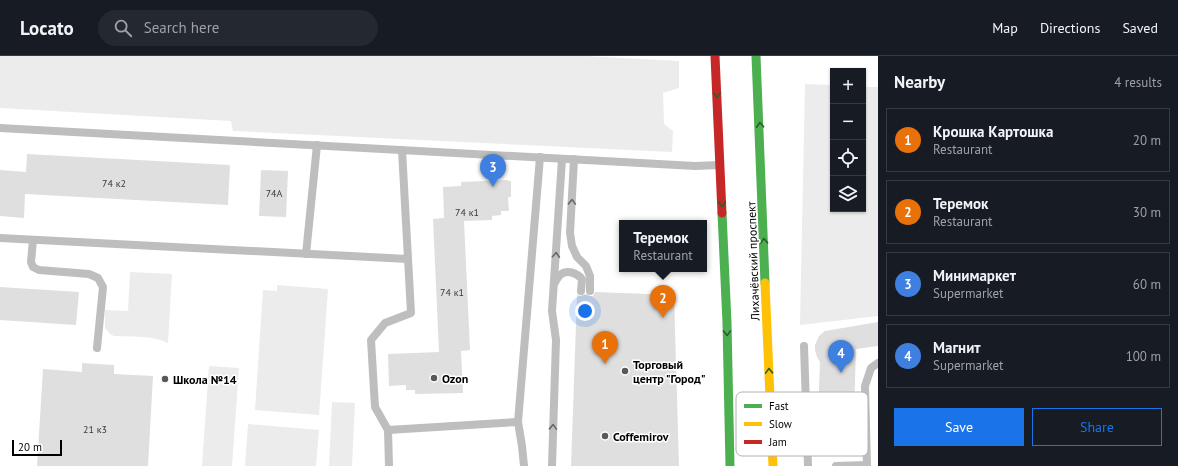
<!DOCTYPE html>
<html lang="en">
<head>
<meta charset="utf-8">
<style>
	:root { --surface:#171b24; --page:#242831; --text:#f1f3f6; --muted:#9ea1a6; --line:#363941; --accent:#1a73e8 }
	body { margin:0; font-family:"PT Sans",sans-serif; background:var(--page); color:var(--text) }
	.controls { position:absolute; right:12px; top:12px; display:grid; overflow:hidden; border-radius:0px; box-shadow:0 1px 3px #0004 }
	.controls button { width:36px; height:36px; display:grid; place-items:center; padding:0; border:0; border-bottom:1px solid var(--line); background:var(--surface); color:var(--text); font:20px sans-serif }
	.scale { position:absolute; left:12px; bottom:10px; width:50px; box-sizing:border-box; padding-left:4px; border:2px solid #000; border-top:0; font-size:11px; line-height:14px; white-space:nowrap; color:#000; -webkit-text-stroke:3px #fff; paint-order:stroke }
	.you { position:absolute; left:585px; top:255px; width:14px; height:14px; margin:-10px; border:3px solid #fff; border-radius:50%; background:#1a73e8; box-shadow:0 0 0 6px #1a73e833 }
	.badge { display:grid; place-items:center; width:26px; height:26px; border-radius:50%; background:var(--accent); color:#fff; font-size:13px; font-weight:700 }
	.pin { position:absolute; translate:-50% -33px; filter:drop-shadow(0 1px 2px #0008) }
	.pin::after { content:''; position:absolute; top:21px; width:14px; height:12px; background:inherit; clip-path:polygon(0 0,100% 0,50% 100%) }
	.popup { position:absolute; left:619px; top:164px; width:88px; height:52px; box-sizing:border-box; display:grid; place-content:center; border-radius:0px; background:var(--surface); filter:drop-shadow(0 1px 3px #0005); font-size:13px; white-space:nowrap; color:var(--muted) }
	.popup b { font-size:15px; color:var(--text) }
	.popup::after { content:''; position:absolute; left:50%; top:100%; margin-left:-8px; border:8px solid transparent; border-top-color:var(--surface) }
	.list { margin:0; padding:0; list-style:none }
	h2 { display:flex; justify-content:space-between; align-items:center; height:52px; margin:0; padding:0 16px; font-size:17px }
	h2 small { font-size:13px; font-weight:400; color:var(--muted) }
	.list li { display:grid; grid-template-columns:26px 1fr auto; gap:12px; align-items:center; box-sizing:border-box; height:64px; margin:0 8px 8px; padding:0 8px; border:1px solid var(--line); border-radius:0px }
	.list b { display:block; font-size:15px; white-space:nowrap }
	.list p { margin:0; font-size:13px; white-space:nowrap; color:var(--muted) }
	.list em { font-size:13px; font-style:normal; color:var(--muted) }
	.actions { display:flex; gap:8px; padding:12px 16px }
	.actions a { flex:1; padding:9px 0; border:1px solid var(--accent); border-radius:0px; text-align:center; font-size:14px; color:var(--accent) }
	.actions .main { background:var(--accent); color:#fff }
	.icon { flex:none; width:22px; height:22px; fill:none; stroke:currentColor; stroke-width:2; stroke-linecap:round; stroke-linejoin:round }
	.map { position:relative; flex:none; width:878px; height:410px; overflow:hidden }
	header { display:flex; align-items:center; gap:24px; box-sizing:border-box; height:56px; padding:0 20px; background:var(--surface); border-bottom:1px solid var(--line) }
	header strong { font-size:19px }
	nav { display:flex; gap:22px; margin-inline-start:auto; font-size:14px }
	.search { width:280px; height:36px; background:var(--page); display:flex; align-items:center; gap:10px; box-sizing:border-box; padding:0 14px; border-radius:22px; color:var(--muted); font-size:15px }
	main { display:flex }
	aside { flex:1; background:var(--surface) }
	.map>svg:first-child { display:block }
</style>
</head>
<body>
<header>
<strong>Locato</strong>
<div class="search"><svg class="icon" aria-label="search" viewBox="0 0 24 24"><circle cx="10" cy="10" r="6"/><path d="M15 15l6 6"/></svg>Search here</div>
<nav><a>Map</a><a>Directions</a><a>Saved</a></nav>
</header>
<main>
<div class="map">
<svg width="878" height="410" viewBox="0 0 878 410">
	<rect width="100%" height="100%" fill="#fff"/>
	<g fill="#ececec">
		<path d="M 0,0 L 585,0 L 679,5 L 679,32 L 663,37 L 664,68 L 673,75 L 672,96 L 233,75 L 231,65 L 0,52 Z"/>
		<path d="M 805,28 L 833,29 L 833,153 L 863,153 L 863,31 L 878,31 L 878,260 L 800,269 Z"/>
		<path d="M 130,216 L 172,218 L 168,287 C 152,279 132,281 114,280 L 110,278 L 105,272 L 105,254 L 128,255 Z"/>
		<path d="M 277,229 L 328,233 L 319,359 L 255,354 L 263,234 L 277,235 Z"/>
		<path d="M 209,310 L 239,312 L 232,410 L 202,410 Z"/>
		<path d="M 332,346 L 355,347 L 352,410 L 329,410 Z"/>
		<path d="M 248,368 L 319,374 L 316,410 L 245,410 Z"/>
	</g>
	<g fill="#dfdfdf">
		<path d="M 27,98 L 230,109 L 228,149 L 25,138 L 24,162 L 0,160 L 0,114 L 26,116 Z"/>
		<path d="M 261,114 L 288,115 L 286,161 L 259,160 Z"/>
		<path d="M 508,124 L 508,125 L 511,125 L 511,141 L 508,141 L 509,155 L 501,155 L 501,159 L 492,160 L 492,164 L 464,165 L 470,294 L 461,295 L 463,337 L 415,338 L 415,334 L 406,334 L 406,329 L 389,330 L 388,298 L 439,296 L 433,163 L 444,162 L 443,131 L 461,130 L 461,126 Z"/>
		<path d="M 0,231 L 79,236 L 76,269 L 0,264 Z"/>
		<path d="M 595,236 L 674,239 L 679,410 L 571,410 L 577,239 L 581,240 L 585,238 L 590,240 L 593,240 Z"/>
		<path d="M 878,266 L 878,290 L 856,293 L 854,357 L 818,356 L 820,306 L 817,301 L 815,294 L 815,289 L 819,280 L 825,275 Z"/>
		<path d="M 82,307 L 114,309 L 114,318 L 153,320 L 148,410 L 37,410 L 43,313 L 82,316 Z"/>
	</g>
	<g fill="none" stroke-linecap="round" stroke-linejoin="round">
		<g stroke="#bebebe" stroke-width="8">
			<path d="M 0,72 L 695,110 L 719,109"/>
			<path d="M 574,103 L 570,177 L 572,190 L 577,201 L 586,210 L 590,220 L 590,235"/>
			<path d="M 0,182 L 408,203"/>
			<path d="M 33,184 L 31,206 L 33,211 L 39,214 L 89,218 L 98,222 L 103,231 L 97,292"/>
			<path d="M 306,198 L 317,89"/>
			<path d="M 554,228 C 556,225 558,221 560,219 C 567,213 577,217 582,223 L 581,235"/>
			<path d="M 804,290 L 808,410"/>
			<path d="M 388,374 L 518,366"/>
			<path d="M 389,410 L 388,374 L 375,351 L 371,284 L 385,267 L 411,257 L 402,94"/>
			<path d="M 524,410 L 522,390 L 518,366 L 540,101"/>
			<path d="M 552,410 L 556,284 L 552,255 L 562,103"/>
			<path d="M 836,410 L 867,409"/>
			<path d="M 867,410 L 865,330 L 871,312 L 878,307"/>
		</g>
		<g stroke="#4caf50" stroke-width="9">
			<path d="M 756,0 L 765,227"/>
			<path d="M 722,157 L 727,267 L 730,410"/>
		</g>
		<path stroke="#ffc107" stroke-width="9" d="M 765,227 L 773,410"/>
		<path stroke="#c62828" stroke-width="9" d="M 715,0 L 722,157"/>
	</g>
	<defs><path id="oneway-chevron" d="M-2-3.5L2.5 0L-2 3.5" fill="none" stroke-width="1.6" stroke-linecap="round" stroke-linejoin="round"/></defs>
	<g stroke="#2a602c">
		<use href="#oneway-chevron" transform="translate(717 39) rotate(88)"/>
		<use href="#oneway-chevron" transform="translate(760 69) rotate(-93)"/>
		<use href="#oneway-chevron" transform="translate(722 148) rotate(88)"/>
		<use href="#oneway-chevron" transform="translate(764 185) rotate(-92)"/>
		<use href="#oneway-chevron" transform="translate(727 277) rotate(89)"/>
		<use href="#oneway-chevron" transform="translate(769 315) rotate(-92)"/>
	</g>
	<g stroke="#686868">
		<use href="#oneway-chevron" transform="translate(572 146) rotate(-88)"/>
		<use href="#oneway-chevron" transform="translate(556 199) rotate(-87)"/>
		<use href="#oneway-chevron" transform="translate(553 371) rotate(-88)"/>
	</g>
	<g fill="#595959" stroke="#fff" stroke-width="1.5">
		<circle cx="625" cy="315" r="4"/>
		<circle cx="434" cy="322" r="4"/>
		<circle cx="165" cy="323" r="4"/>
		<circle cx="605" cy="380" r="4"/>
	</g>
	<g text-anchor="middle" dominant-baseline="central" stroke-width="3" stroke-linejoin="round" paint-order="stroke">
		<g font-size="10" fill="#383838">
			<text x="114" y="127">74 к2</text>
			<text x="274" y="137">74А</text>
			<text x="467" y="156">74 к1</text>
			<text x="452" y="236">74 к1</text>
			<text x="95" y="373">21 к3</text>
		</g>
		<g font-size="12" fill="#000" stroke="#fff">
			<text transform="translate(753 205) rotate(-92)">Лихачёвский проспект</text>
		</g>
		<g font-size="12" font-weight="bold" fill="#000" stroke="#fff" text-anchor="start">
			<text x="633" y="308">Торговый<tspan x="633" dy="14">центр "Город"</tspan></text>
			<text x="442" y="322">Ozon</text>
			<text x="173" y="323">Школа №14</text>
			<text x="613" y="380">Coffemirov</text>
		</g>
	</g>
	<rect x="736" y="336" width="132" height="64" rx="6" fill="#fff" stroke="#b2b2b2" stroke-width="1"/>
	<rect x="744" y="348" width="18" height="4" fill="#4caf50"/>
	<rect x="744" y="366" width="18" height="4" fill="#ffc107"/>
	<rect x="744" y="384" width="18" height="4" fill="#c62828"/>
	<g font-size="11" fill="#000">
		<text x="769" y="354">Fast</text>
		<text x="769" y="372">Slow</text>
		<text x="769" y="390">Jam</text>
	</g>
</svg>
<div class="controls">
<button>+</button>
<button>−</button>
<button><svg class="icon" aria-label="locate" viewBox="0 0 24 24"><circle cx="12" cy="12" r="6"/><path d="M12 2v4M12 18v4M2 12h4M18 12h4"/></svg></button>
<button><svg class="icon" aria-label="layers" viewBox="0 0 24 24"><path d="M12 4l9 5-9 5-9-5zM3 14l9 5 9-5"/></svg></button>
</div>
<div class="scale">20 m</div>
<div class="you"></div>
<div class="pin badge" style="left:605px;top:308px;background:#e8710a">1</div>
<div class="pin badge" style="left:663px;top:262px;background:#e8710a">2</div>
<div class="popup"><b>Теремок</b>Restaurant</div>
<div class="pin badge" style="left:493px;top:131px;background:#3f7fe0">3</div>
<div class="pin badge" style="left:841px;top:317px;background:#3f7fe0">4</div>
</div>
<aside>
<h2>Nearby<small>4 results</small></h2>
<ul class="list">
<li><span class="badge" style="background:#e8710a">1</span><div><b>Крошка Картошка</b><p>Restaurant</p></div><em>20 m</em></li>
<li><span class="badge" style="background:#e8710a">2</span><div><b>Теремок</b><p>Restaurant</p></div><em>30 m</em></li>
<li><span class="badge" style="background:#3f7fe0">3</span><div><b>Минимаркет</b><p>Supermarket</p></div><em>60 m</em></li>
<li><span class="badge" style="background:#3f7fe0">4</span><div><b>Магнит</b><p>Supermarket</p></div><em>100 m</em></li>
</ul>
<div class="actions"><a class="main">Save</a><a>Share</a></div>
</aside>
</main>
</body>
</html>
